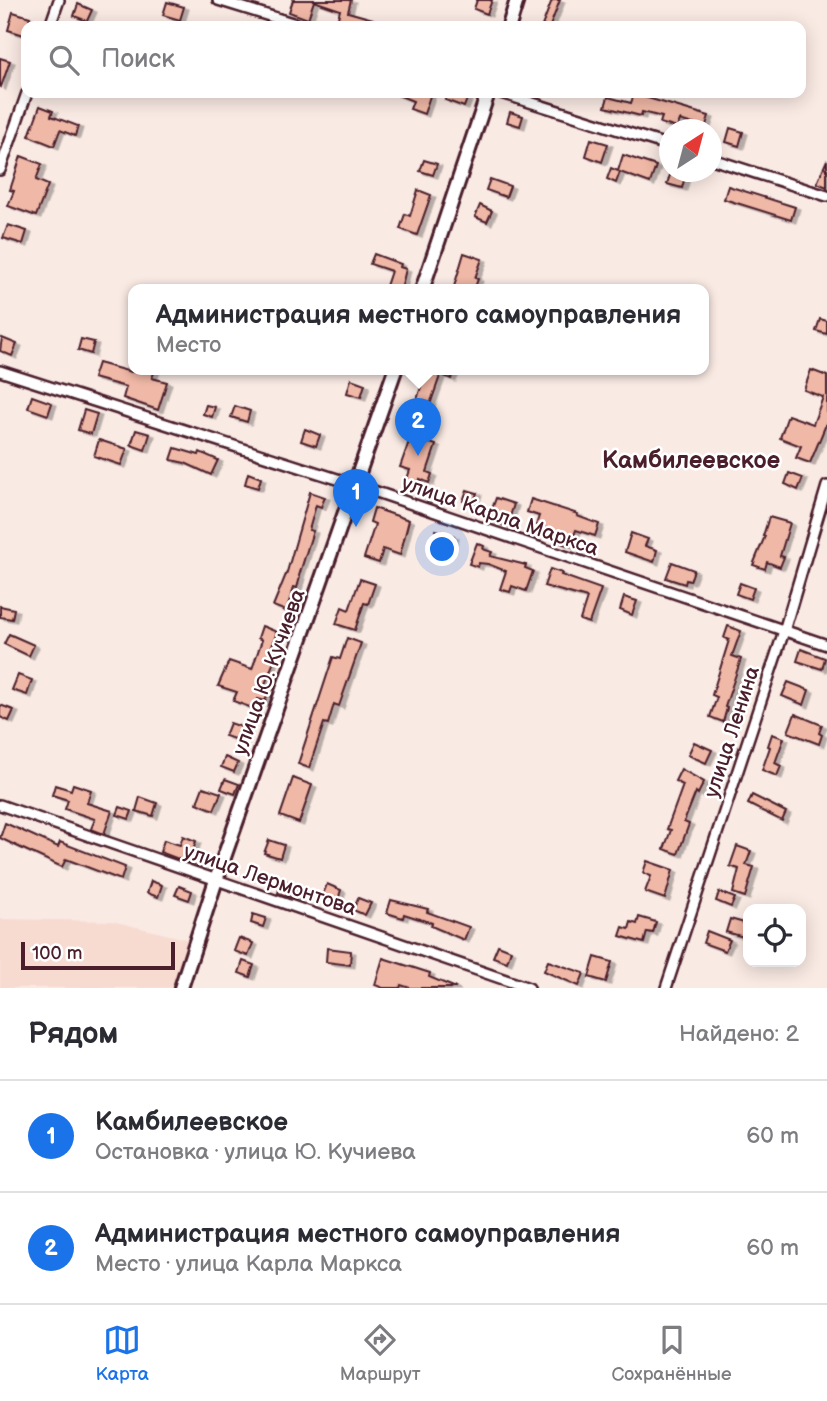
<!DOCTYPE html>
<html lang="ru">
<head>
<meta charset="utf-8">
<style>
	:root { --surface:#fff; --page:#f7f7f7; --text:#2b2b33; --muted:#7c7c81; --line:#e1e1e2; --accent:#1a73e8 }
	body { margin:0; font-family:"Balsamiq Sans",sans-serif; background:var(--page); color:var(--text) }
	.controls { position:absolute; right:21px; bottom:21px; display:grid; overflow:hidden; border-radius:14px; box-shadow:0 4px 18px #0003 }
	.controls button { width:63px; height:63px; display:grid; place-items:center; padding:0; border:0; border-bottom:2px solid var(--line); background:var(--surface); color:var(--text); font:35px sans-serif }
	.compass { position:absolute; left:659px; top:119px; width:63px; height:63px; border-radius:50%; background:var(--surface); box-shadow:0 4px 18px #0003; rotate:36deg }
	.scale { position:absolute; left:21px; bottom:18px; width:154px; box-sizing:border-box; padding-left:7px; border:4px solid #4a1f2b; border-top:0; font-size:19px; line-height:24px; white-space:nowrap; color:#4a1f2b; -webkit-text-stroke:5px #fff; paint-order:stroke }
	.you { position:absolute; left:443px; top:550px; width:24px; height:24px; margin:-18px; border:5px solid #fff; border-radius:50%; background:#1a73e8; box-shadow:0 0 0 10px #1a73e833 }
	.badge { display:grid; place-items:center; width:46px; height:46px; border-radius:50%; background:var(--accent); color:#fff; font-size:23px; font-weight:700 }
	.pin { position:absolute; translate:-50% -58px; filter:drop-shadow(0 2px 4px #0008) }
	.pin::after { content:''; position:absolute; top:37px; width:24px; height:21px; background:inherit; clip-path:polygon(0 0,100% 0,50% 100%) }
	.popup { position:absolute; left:128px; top:284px; width:581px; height:91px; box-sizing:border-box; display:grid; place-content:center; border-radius:14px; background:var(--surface); filter:drop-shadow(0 2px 5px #0005); font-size:23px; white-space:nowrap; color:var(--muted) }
	.popup b { font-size:26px; color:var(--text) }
	.popup::after { content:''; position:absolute; left:50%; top:100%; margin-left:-14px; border:14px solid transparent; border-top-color:var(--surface) }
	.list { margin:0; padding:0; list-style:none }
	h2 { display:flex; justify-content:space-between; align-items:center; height:91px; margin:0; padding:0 28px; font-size:30px }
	h2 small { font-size:23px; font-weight:400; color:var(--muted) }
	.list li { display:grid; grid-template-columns:46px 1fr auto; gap:21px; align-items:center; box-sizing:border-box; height:112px; padding:0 28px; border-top:2px solid var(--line) }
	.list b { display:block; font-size:26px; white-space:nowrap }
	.list p { margin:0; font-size:23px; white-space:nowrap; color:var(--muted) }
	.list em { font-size:23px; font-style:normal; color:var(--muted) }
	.icon { flex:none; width:38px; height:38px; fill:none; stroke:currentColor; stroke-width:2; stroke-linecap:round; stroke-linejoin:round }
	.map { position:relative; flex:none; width:827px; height:988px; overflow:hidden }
	.search { position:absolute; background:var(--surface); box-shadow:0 4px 18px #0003; left:21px; right:21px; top:21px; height:77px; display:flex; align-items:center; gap:18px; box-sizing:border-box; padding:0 24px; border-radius:14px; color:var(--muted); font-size:26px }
	.sheet { height:315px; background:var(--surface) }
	nav { display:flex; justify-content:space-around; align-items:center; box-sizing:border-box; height:98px; border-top:2px solid var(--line); background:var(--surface); font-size:19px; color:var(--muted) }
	nav a { display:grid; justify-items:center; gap:4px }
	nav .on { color:var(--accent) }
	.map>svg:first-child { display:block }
</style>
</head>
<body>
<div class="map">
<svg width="827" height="988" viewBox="0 0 827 988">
	<defs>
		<filter id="shadow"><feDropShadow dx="4.5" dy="2.5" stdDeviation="0" flood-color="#0004"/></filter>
	</defs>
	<rect width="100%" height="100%" fill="#faeae4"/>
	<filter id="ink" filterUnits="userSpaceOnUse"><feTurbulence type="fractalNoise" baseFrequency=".0143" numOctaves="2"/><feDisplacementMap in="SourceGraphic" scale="14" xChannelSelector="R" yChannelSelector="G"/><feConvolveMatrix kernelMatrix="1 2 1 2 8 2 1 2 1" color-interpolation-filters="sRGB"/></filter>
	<g filter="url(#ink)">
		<path fill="#f7dbd1" d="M 0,919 L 112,921 L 190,940 L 175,988 L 0,988 Z"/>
		<g fill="#f0b8a6" stroke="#4a1f2b" stroke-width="2" filter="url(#shadow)">
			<path d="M 293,0 L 351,0 L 348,12 L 373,19 L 371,26 L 336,26 L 340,10 L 314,1 L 308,19 L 289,12 Z"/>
			<path d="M 477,0 L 492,0 L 487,14 L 474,9 Z"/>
			<path d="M 552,0 L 560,0 L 550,26 L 542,26 Z"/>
			<path d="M 167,2 L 184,7 L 180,20 L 163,15 Z"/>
			<path d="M 78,4 L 92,10 L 87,21 L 74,16 Z"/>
			<path d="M 13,12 L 30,17 L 24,35 L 8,30 Z"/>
			<path d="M 0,58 L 10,61 L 1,87 L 0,86 Z"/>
			<path d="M 393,93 L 431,93 L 424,114 L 410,109 L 413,101 Z"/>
			<path d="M 448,93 L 467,99 L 464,107 L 445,100 Z"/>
			<path d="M 634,94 L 709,116 L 705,128 L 680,120 L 677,128 L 660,123 L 662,117 L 642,112 L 641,116 L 605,107 L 608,97 L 631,103 Z"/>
			<path d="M 40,106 L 53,111 L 51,116 L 78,126 L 75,136 L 60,130 L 54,146 L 29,136 Z"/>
			<path d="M 510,112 L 523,116 L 520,126 L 507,122 Z"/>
			<path d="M 730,128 L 743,132 L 739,146 L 726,142 Z"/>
			<path d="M 591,139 L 608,144 L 602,162 L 586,156 Z"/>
			<path d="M 623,155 L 656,166 L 650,183 L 620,172 L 616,183 L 607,179 L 611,168 L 618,171 Z"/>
			<path d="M 21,156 L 42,164 L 36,180 L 48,185 L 36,216 L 8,206 L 14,191 L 10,190 Z"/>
			<path d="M 424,160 L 437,164 L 433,175 L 420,171 Z"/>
			<path d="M 827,160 L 827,187 L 817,183 Z"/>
			<path d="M 671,172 L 686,173 L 682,188 L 667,184 Z"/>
			<path d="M 490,179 L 510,186 L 506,197 L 486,190 Z"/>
			<path d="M 728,186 L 795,207 L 791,220 L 724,199 Z"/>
			<path d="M 418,190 L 431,195 L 417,235 L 400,229 L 405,214 L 410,216 Z"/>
			<path d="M 480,205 L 492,211 L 487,222 L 475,217 Z"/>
			<path d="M 8,225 L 27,231 L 23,244 L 3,238 Z"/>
			<path d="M 464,253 L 482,259 L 475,278 L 478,279 L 474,290 L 453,290 Z"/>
			<path d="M 374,254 L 401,264 L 400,267 L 406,269 L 401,290 L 386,286 L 391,271 L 370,264 Z"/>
			<path d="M 820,319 L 827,321 L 827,334 L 816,331 Z"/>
			<path d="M 2,338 L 17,344 L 12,356 L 0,351 Z"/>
			<path d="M 81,339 L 94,342 L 91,354 L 78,350 Z"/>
			<path d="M 98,363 L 131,372 L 155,370 L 152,378 L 167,382 L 158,410 L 123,398 L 126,387 L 93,378 Z"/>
			<path d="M 431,370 L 455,370 L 451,379 Z"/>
			<path d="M 811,370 L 827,376 L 827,422 L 810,463 L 796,458 L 801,446 L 780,438 L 788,415 L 813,424 L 823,397 L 804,390 Z"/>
			<path d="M 426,371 L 440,376 L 427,413 L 414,409 Z"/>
			<path d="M 351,379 L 365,384 L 361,397 L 347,393 Z"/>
			<path d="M 32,396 L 52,403 L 48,415 L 28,408 Z"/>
			<path d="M 206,405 L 215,407 L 212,417 L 203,414 Z"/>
			<path d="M 235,406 L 250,411 L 247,422 L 231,417 Z"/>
			<path d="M 84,410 L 97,414 L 91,434 L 78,430 Z"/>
			<path d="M 305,429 L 320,435 L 316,446 L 301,441 Z"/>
			<path d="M 136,430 L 150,434 L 145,450 L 131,445 Z"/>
			<path d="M 411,436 L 436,445 L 427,472 L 432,474 L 429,483 L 420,479 L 418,486 L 406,482 L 410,470 L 400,467 Z"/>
			<path d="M 99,440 L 127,449 L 121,465 L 94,456 Z"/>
			<path d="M 175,448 L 199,455 L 200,452 L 218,460 L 211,475 L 185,463 L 171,460 Z"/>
			<path d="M 248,473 L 261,478 L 258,488 L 245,484 Z"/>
			<path d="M 789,473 L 803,478 L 798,490 L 785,484 Z"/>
			<path d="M 467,490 L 477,493 L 473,505 L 463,501 Z"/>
			<path d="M 310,492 L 325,497 L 321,507 L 316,505 L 309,530 L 313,531 L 299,576 L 300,577 L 297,588 L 294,587 L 286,611 L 273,606 L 287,572 Z"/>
			<path d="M 496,498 L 514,504 L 507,526 L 488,520 Z"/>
			<path d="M 531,499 L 578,514 L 577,516 L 599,524 L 595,536 L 576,530 L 570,546 L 559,542 L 560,536 L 553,534 L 555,531 L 536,525 L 539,516 L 527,512 Z"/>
			<path d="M 374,508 L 409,520 L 400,555 L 383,549 L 379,563 L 364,558 L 375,524 L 370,522 Z"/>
			<path d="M 769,517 L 790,523 L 780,556 L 784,557 L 780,567 L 767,562 L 765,569 L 753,565 L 765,536 L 763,536 Z"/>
			<path d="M 436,530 L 454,536 L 448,554 L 430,548 Z"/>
			<path d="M 631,533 L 648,539 L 645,546 L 657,550 L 654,562 L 625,552 Z"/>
			<path d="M 477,543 L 484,546 L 483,549 L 492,552 L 490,556 L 526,565 L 525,568 L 533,571 L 526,591 L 512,586 L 510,592 L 500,589 L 506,571 L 488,564 L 479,563 L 478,567 L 469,564 Z"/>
			<path d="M 672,562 L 694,570 L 690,581 L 686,580 L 685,584 L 666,578 Z"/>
			<path d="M 550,569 L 562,573 L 561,575 L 601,589 L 589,623 L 580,620 L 587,598 L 544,586 Z"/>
			<path d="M 360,579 L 375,584 L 368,604 L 364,603 L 355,630 L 336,624 L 342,607 L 349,610 Z"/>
			<path d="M 740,583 L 754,588 L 750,599 L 736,594 Z"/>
			<path d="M 624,597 L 637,601 L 632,615 L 620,610 Z"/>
			<path d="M 0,606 L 14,609 L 12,619 L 0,617 Z"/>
			<path d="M 262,626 L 277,632 L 269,654 L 276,656 L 262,692 L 268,693 L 265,701 L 258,699 L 255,709 L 233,701 L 237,692 L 218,686 L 229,661 L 252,669 L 262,640 L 258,638 Z"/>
			<path d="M 728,626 L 741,631 L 732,656 L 741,659 L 725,707 L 727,708 L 723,722 L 710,717 L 717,697 L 712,695 L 729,640 L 724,638 Z"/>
			<path d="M 9,634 L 34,645 L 29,656 L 4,644 Z"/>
			<path d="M 347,638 L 361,643 L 339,706 L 334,704 L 328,724 L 324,723 L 309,768 L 298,764 L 333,657 L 340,659 Z"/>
			<path d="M 801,649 L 825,658 L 822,669 L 797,661 Z"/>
			<path d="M 18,675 L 32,680 L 27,695 L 12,690 Z"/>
			<path d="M 788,682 L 809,690 L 804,705 L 782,696 Z"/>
			<path d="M 0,705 L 14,710 L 9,721 L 0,717 Z"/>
			<path d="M 795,714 L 822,725 L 819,733 L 822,735 L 819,744 L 788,732 Z"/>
			<path d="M 230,723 L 248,729 L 243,742 L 225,736 Z"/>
			<path d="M 772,734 L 784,738 L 775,763 L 781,766 L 777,776 L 762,770 L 770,747 L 768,746 Z"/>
			<path d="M 694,742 L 712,750 L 706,763 L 688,755 Z"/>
			<path d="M 225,757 L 238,763 L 234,772 L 221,767 Z"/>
			<path d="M 681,769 L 704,782 L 698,794 L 696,792 L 684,822 L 689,824 L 678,854 L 664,849 L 671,830 L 667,829 L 683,785 L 675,781 Z"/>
			<path d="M 293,778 L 312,785 L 299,823 L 280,816 Z"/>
			<path d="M 225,779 L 239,784 L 235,794 L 221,789 Z"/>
			<path d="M 73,784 L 91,790 L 87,803 L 112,811 L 104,834 L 91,829 L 95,819 L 65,809 L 68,800 L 52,795 L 55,785 L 71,790 Z"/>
			<path d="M 203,787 L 221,793 L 214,810 L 197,803 Z"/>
			<path d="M 752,795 L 786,812 L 782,821 L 748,804 Z"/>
			<path d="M 140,797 L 157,803 L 153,816 L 136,811 Z"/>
			<path d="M 120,807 L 132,811 L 129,819 L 117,815 Z"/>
			<path d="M 5,823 L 58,847 L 60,842 L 125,867 L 121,880 L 66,859 L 62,867 L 23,849 L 0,838 Z"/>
			<path d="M 183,836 L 196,841 L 189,863 L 160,852 L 164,840 L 180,845 Z"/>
			<path d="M 269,840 L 284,845 L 280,858 L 264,853 Z"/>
			<path d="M 737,846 L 751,851 L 746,865 L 754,867 L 745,897 L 733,893 L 739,869 L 730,866 Z"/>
			<path d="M 647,861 L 673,870 L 665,899 L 645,892 L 651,876 L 643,873 Z"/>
			<path d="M 282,880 L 300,885 L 296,899 L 278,893 Z"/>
			<path d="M 151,881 L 162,885 L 158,897 L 147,893 Z"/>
			<path d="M 327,884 L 341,890 L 337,903 L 322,897 Z"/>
			<path d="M 179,886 L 192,891 L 189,900 L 175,895 Z"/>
			<path d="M 719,892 L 735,898 L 731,907 L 716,901 Z"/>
			<path d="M 358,898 L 371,903 L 365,915 L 353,910 Z"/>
			<path d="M 391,900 L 428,909 L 427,912 L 469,927 L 464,940 L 431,926 L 432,923 L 404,914 L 403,918 L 387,913 Z"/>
			<path d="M 253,914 L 266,918 L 263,927 L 251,923 Z"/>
			<path d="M 639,917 L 656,922 L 653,933 L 647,932 L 644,943 L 620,936 L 623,927 L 629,929 L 631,922 L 637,924 Z"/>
			<path d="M 730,919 L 748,924 L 744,937 L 726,932 Z"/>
			<path d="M 707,931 L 730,940 L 725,951 L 703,943 Z"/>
			<path d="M 239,938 L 253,943 L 248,956 L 234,951 Z"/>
			<path d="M 498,945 L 511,950 L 507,962 L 493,957 Z"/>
			<path d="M 327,948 L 351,951 L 350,965 L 326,962 Z"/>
			<path d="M 595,957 L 612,962 L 606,982 L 589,977 Z"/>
			<path d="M 383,958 L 430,973 L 429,977 L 456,988 L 410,988 L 401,985 L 400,988 L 383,988 L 375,985 Z"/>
			<path d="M 243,961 L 254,965 L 250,977 L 239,973 Z"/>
			<path d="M 548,961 L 584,973 L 579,986 L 544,971 Z"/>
		</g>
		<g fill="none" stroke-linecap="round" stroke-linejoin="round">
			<g stroke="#4a1f2b" stroke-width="14">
				<g id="street">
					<path d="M 218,0 L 302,26"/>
					<path d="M 50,26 L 59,0"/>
					<path d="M 501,93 L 670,146"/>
					<path d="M 712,159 L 827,196"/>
					<path d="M 0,170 L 27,93"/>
					<path d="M 0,371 L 356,485 L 827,645"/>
					<path d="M 0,805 L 529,988"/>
					<path d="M 666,988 L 784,631 L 827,486"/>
				</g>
			</g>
			<g stroke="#4a1f2b" stroke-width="18">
				<g id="secondary">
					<path d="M 509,26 L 517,0"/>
					<path d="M 422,290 L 488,93"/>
					<path d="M 181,988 L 216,880 L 395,370"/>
				</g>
			</g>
			<use href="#street" stroke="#fff" stroke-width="9"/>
			<use href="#secondary" stroke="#fff" stroke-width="12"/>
		</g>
	</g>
	<g text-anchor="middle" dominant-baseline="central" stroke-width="5" stroke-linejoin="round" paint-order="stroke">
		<g font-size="21" fill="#4a1f2b" stroke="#fff">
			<text transform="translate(500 516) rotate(19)">улица Карла Маркса</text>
			<text transform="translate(269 672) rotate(-70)">улица Ю. Кучиева</text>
			<text transform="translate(732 732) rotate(-72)">улица Ленина</text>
			<text transform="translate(270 880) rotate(19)">улица Лермонтова</text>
		</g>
		<g font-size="24" font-weight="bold" fill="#4a1f2b" stroke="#fff">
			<text x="691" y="460">Камбилеевское</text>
		</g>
	</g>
</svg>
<div class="controls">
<button><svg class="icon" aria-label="locate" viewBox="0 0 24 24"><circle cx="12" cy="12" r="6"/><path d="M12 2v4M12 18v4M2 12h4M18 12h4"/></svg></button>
</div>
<svg class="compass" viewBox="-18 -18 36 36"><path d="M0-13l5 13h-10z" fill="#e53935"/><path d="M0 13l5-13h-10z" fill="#7c7c81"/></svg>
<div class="scale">100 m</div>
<div class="you"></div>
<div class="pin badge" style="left:356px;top:527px">1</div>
<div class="pin badge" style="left:418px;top:456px">2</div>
<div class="popup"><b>Администрация местного самоуправления</b>Место</div>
<div class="search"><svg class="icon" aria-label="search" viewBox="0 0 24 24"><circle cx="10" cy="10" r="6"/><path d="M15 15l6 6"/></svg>Поиск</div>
</div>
<section class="sheet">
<h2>Рядом<small>Найдено: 2</small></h2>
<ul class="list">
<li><span class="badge">1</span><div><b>Камбилеевское</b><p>Остановка · улица Ю. Кучиева</p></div><em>60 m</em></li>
<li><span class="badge">2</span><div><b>Администрация местного самоуправления</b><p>Место · улица Карла Маркса</p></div><em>60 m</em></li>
</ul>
</section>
<nav>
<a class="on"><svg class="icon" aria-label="map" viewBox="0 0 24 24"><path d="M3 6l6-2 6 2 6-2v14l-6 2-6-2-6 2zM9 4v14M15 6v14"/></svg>Карта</a>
<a><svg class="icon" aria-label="directions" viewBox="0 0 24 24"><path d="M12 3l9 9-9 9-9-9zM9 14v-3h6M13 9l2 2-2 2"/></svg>Маршрут</a>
<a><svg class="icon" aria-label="saved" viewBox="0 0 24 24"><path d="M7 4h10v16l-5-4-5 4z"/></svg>Сохранённые</a>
</nav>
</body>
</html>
